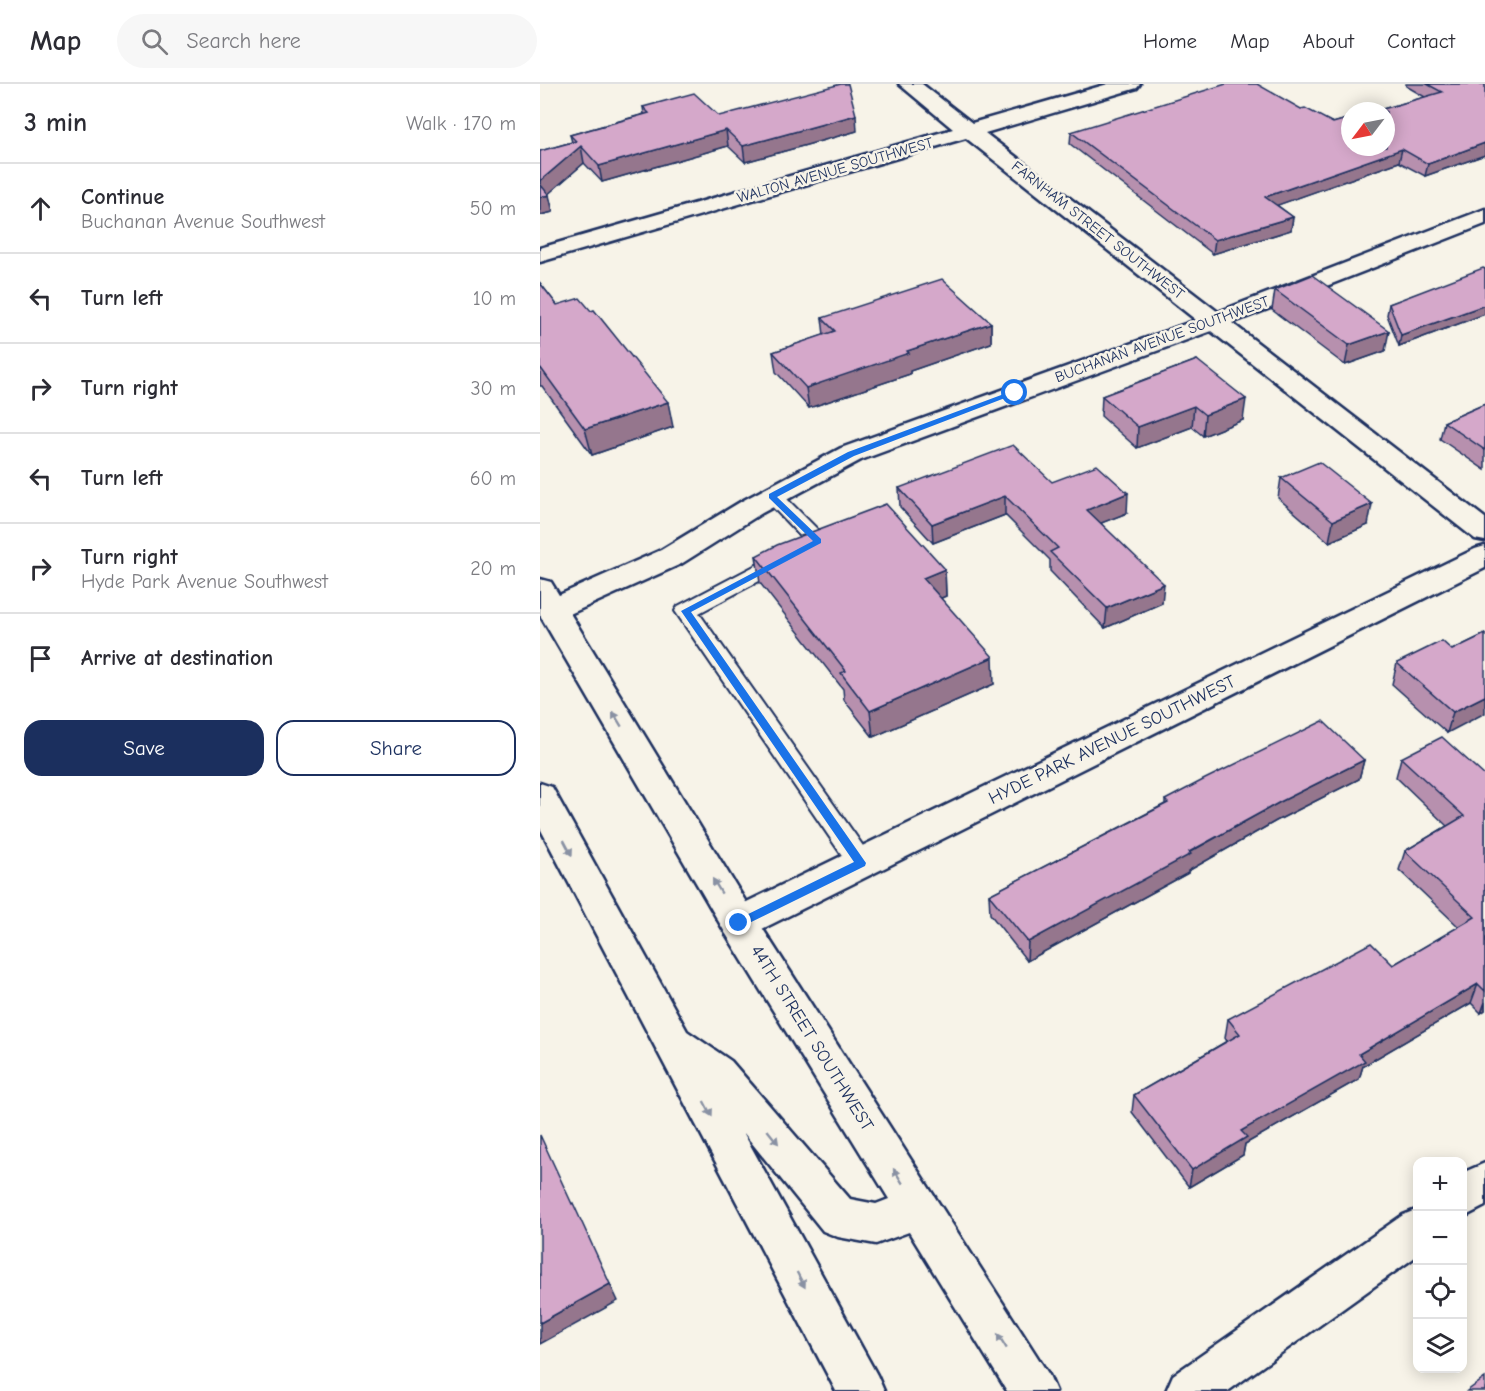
<!DOCTYPE html>
<html lang="en">
<head>
<meta charset="utf-8">
<style>
	:root { --surface:#fff; --page:#f7f7f7; --text:#2b2b33; --muted:#7c7c81; --line:#e1e1e2; --accent:#1b2f5e }
	body { margin:0; font-family:"Comic Neue",sans-serif; background:var(--page); color:var(--text) }
	.controls { position:absolute; right:18px; bottom:18px; display:grid; overflow:hidden; border-radius:12px; box-shadow:0 3px 15px #0003 }
	.controls button { width:54px; height:54px; display:grid; place-items:center; padding:0; border:0; border-bottom:2px solid var(--line); background:var(--surface); color:var(--text); font:30px sans-serif }
	.compass { position:absolute; left:801px; top:18px; width:54px; height:54px; border-radius:50%; background:var(--surface); box-shadow:0 3px 15px #0003; rotate:238deg }
	.stop { position:absolute; width:18px; height:18px; margin:-14px; border:4px solid #1a73e8; border-radius:50%; background:#fff }
	.stop.end { background:#1a73e8; border-color:#fff; box-shadow:0 2px 6px #0008 }
	.list { margin:0; padding:0; list-style:none }
	h2 { display:flex; justify-content:space-between; align-items:center; height:78px; margin:0; padding:0 24px; font-size:26px }
	h2 small { font-size:20px; font-weight:400; color:var(--muted) }
	.list li { display:grid; grid-template-columns:39px 1fr auto; gap:18px; align-items:center; box-sizing:border-box; height:90px; padding:0 24px; border-top:2px solid var(--line) }
	.list b { display:block; font-size:22px; white-space:nowrap }
	.list p { margin:0; font-size:20px; white-space:nowrap; color:var(--muted) }
	.list em { font-size:20px; font-style:normal; color:var(--muted) }
	.actions { display:flex; gap:12px; padding:18px 24px }
	.actions a { flex:1; padding:14px 0; border:2px solid var(--accent); border-radius:18px; text-align:center; font-size:21px; color:var(--accent) }
	.actions .main { background:var(--accent); color:#fff }
	.icon { flex:none; width:33px; height:33px; fill:none; stroke:currentColor; stroke-width:2; stroke-linecap:round; stroke-linejoin:round }
	.map { position:relative; flex:none; width:945px; height:1307px; overflow:hidden }
	header { display:flex; align-items:center; gap:36px; box-sizing:border-box; height:84px; padding:0 30px; background:var(--surface); border-bottom:2px solid var(--line) }
	header strong { font-size:28px }
	nav { display:flex; gap:33px; margin-inline-start:auto; font-size:21px }
	.search { width:420px; height:54px; background:var(--page); display:flex; align-items:center; gap:15px; box-sizing:border-box; padding:0 21px; border-radius:33px; color:var(--muted); font-size:22px }
	main { display:flex }
	aside { flex:1; background:var(--surface) }
	.map>svg:first-child { display:block }
</style>
</head>
<body>
<header>
<strong>Map</strong>
<div class="search"><svg class="icon" aria-label="search" viewBox="0 0 24 24"><circle cx="10" cy="10" r="6"/><path d="M15 15l6 6"/></svg>Search here</div>
<nav><a>Home</a><a>Map</a><a>About</a><a>Contact</a></nav>
</header>
<main>
<aside>
<h2>3 min<small>Walk · 170 m</small></h2>
<ul class="list">
<li><svg class="icon" aria-label="ahead" viewBox="0 0 24 24"><path d="M12 20V5M6 11l6-6 6 6"/></svg><div><b>Continue</b><p>Buchanan Avenue Southwest</p></div><em>50 m</em></li>
<li><svg class="icon" aria-label="left" viewBox="0 0 24 24"><path d="M17 20v-9H6M10 6l-5 5 5 5"/></svg><div><b>Turn left</b></div><em>10 m</em></li>
<li><svg class="icon" aria-label="right" viewBox="0 0 24 24"><path d="M7 20v-9h11M14 6l5 5-5 5"/></svg><div><b>Turn right</b></div><em>30 m</em></li>
<li><svg class="icon" aria-label="left" viewBox="0 0 24 24"><path d="M17 20v-9H6M10 6l-5 5 5 5"/></svg><div><b>Turn left</b></div><em>60 m</em></li>
<li><svg class="icon" aria-label="right" viewBox="0 0 24 24"><path d="M7 20v-9h11M14 6l5 5-5 5"/></svg><div><b>Turn right</b><p>Hyde Park Avenue Southwest</p></div><em>20 m</em></li>
<li><svg class="icon" aria-label="arrive" viewBox="0 0 24 24"><path d="M6 21V4h12l-3 4 3 4H6"/></svg><div><b>Arrive at destination</b></div></li>
</ul>
<div class="actions"><a class="main">Save</a><a>Share</a></div>
</aside>
<div class="map">
<svg width="945" height="1307" viewBox="0 0 945 1307">
	<rect width="100%" height="100%" fill="#f7f3e8"/>
	<filter id="ink" filterUnits="userSpaceOnUse"><feTurbulence type="fractalNoise" baseFrequency=".0167" numOctaves="2"/><feDisplacementMap in="SourceGraphic" scale="12" xChannelSelector="R" yChannelSelector="G"/><feConvolveMatrix kernelMatrix="1 2 1 2 8 2 1 2 1" color-interpolation-filters="sRGB"/></filter>
	<g filter="url(#ink)">
		<g fill="none" stroke-linecap="round" stroke-linejoin="round">
			<g stroke="#1b2f5e" stroke-width="4">
				<path id="lane" d="M 232,406 L 239,407 L 289,457 L 285,462 L 159,529 L 330,772 L 334,779 L 330,786 L 321,789 L 312,786 L 135,527 L 138,522 L 264,456 L 222,412 L 225,407 Z"/>
			</g>
			<g stroke="#1b2f5e" stroke-width="5">
				<g id="street">
					<path d="M 359,0 L 382,0 L 432,39 L 568,0 L 600,0 L 597,4 L 445,49 L 678,228 L 945,125 L 945,140 L 692,239 L 945,434 L 945,457 L 935,455 L 671,247 L 321,376 L 222,429 L 141,480 L 23,533 L 12,536 L 1,533 L 1,519 L 121,466 L 202,417 L 301,364 L 656,236 L 426,54 L 0,178 L 0,164 L 413,45 Z"/>
					<path d="M 945,462 L 945,484 L 212,850 L 199,854 L 186,850 L 181,839 L 186,828 L 935,465 Z"/>
					<path d="M 945,1079 L 945,1122 L 922,1134 L 922,1089 Z"/>
					<path d="M 878,1125 L 878,1171 L 688,1307 L 626,1307 L 633,1291 L 863,1131 Z"/>
				</g>
			</g>
			<g stroke="#1b2f5e" stroke-width="5">
				<path id="primary" d="M 0,495 L 11,498 L 212,828 L 509,1291 L 516,1307 L 467,1307 L 369,1148 L 336,1160 L 298,1153 L 283,1147 L 203,1048 L 337,1291 L 344,1307 L 296,1307 L 0,744 L 0,699 L 12,703 L 147,947 L 191,977 L 310,1115 L 336,1120 L 349,1115 L 186,850 L 0,531 Z"/>
			</g>
			<use href="#lane" fill="#f7f3e8" fill-rule="evenodd"/>
			<use href="#street" fill="#f7f3e8" fill-rule="evenodd"/>
			<use href="#primary" fill="#f7f3e8" fill-rule="evenodd"/>
		</g>
		<g fill="#b790ae" stroke="#1b2f5e" stroke-width="1.5">
			<path d="M 866,0 L 945,0 L 945,71 L 885,92 L 859,78 L 737,121 L 753,133 L 751,146 L 673,170 L 530,60 L 531,48 L 761,25 L 793,39 L 885,13 L 866,2 Z"/>
			<path d="M 103,23 L 179,32 L 317,47 L 205,78 L 188,62 L 62,98 L 44,79 L 8,110 L 13,128 L 0,131 L 0,67 L 32,58 L 30,51 L 104,30 Z"/>
			<path d="M 945,185 L 945,230 L 859,262 L 847,231 L 849,220 Z"/>
			<path d="M 0,199 L 17,221 L 133,343 L 52,371 L 2,302 L 0,302 Z"/>
			<path d="M 735,206 L 845,267 L 805,281 L 732,226 Z"/>
			<path d="M 282,234 L 451,239 L 451,259 L 370,287 L 370,290 L 269,324 L 236,288 L 233,268 L 284,251 Z"/>
			<path d="M 657,276 L 703,336 L 663,352 L 652,343 L 597,364 L 561,332 L 562,312 Z"/>
			<path d="M 945,320 L 945,386 L 900,355 L 904,338 Z"/>
			<path d="M 741,394 L 828,441 L 789,458 L 738,414 Z"/>
			<path d="M 512,398 L 587,429 L 561,439 L 622,519 L 565,544 L 510,487 L 510,476 L 465,431 L 393,459 L 360,423 L 359,404 Z"/>
			<path d="M 216,472 L 405,485 L 406,512 L 401,514 L 454,600 L 333,653 L 304,616 L 303,605 L 220,499 Z"/>
			<path d="M 945,550 L 907,649 L 852,600 L 857,579 L 912,566 Z"/>
			<path d="M 861,674 L 945,692 L 945,926 L 941,929 L 931,919 L 823,982 L 819,995 L 705,1060 L 703,1071 L 649,1103 L 592,1028 L 594,1011 L 687,957 L 685,954 L 688,935 L 853,881 L 919,843 L 859,786 L 865,767 L 907,742 L 856,693 Z"/>
			<path d="M 824,676 L 819,695 L 736,737 L 648,787 L 648,789 L 487,877 L 450,830 L 449,811 L 625,720 L 625,716 Z"/>
		</g>
		<g fill="#95768d" stroke="#1b2f5e" stroke-width="1.5">
			<path d="M 316,31 L 317,47 L 205,78 L 203,62 Z"/>
			<path d="M 186,46 L 188,62 L 62,98 L 59,82 Z"/>
			<path d="M 945,59 L 945,71 L 885,92 L 888,80 Z"/>
			<path d="M 41,62 L 44,79 L 6,112 L 9,111 L 13,128 L 0,131 L 0,97 Z"/>
			<path d="M 862,65 L 859,78 L 724,126 L 725,113 Z"/>
			<path d="M 753,133 L 751,146 L 673,170 L 675,156 Z"/>
			<path d="M 945,221 L 945,230 L 859,262 L 861,251 Z"/>
			<path d="M 451,239 L 451,259 L 370,287 L 370,290 L 269,324 L 266,304 L 367,267 Z"/>
			<path d="M 849,247 L 845,267 L 805,281 L 809,261 Z"/>
			<path d="M 706,315 L 703,336 L 663,352 L 665,331 Z"/>
			<path d="M 128,318 L 133,343 L 52,371 L 45,345 Z"/>
			<path d="M 654,322 L 652,343 L 597,364 L 598,343 Z"/>
			<path d="M 588,409 L 587,429 L 546,445 L 547,426 Z"/>
			<path d="M 465,412 L 465,431 L 393,459 L 392,440 Z"/>
			<path d="M 832,420 L 828,441 L 789,458 L 793,437 Z"/>
			<path d="M 405,485 L 406,512 L 385,521 L 383,494 Z"/>
			<path d="M 624,500 L 622,519 L 565,544 L 567,524 Z"/>
			<path d="M 453,573 L 454,600 L 333,653 L 330,627 Z"/>
			<path d="M 945,612 L 945,629 L 907,649 L 913,628 Z"/>
			<path d="M 824,676 L 819,695 L 736,737 L 648,787 L 648,789 L 487,877 L 488,858 L 740,718 Z"/>
			<path d="M 938,900 L 931,919 L 823,982 L 819,995 L 705,1060 L 703,1071 L 649,1103 L 652,1086 L 701,1047 L 819,970 Z"/>
			<path d="M 945,918 L 945,926 L 941,929 Z"/>
			<path d="M 70,1200 L 78,1217 L 0,1260 L 0,1239 Z"/>
		</g>
		<g fill="#d5a8ca" stroke="#1b2f5e" stroke-width="1.5">
			<path d="M 301,0 L 308,0 L 316,31 L 203,62 L 186,46 L 59,82 L 41,62 L 0,97 L 0,67 L 36,57 L 30,51 L 109,29 L 103,23 L 154,9 L 179,32 Z"/>
			<path d="M 686,0 L 717,0 L 761,25 L 765,24 L 793,39 L 810,34 L 810,63 L 846,63 L 846,27 L 836,27 L 902,8 L 887,0 L 945,0 L 945,59 L 888,80 L 862,65 L 725,113 L 753,133 L 675,156 L 531,48 Z"/>
			<path d="M 0,100 L 9,111 L 0,113 Z"/>
			<path d="M 943,184 L 945,185 L 945,221 L 861,251 L 849,220 Z"/>
			<path d="M 772,191 L 849,247 L 809,261 L 735,206 Z"/>
			<path d="M 402,195 L 451,239 L 367,267 L 369,269 L 266,304 L 233,268 L 295,247 L 282,234 Z"/>
			<path d="M 0,199 L 17,221 L 40,214 L 51,227 L 54,226 L 128,318 L 45,345 L 0,283 Z"/>
			<path d="M 657,276 L 706,315 L 665,331 L 654,322 L 598,343 L 562,312 Z"/>
			<path d="M 945,320 L 945,366 L 904,338 Z"/>
			<path d="M 473,361 L 512,398 L 557,381 L 588,409 L 547,426 L 624,500 L 567,524 L 510,468 L 518,464 L 465,412 L 392,440 L 359,404 Z"/>
			<path d="M 779,378 L 832,420 L 793,437 L 741,394 Z"/>
			<path d="M 346,420 L 405,485 L 383,494 L 453,573 L 330,627 L 301,589 L 306,587 L 216,472 L 237,461 Z"/>
			<path d="M 945,550 L 945,612 L 913,628 L 857,579 L 902,557 L 912,566 Z"/>
			<path d="M 783,637 L 824,676 L 740,718 L 649,768 L 651,770 L 488,858 L 449,811 L 628,719 L 625,716 L 665,695 Z"/>
			<path d="M 902,653 L 945,692 L 945,907 L 938,900 L 819,970 L 825,977 L 701,1047 L 707,1053 L 652,1086 L 594,1011 L 700,950 L 688,935 L 831,859 L 853,881 L 935,833 L 865,767 L 924,732 L 861,674 Z"/>
			<path d="M 0,1051 L 32,1120 L 33,1119 L 70,1200 L 0,1239 Z"/>
			<path d="M 945,1294 L 945,1307 L 927,1307 Z"/>
		</g>
		<defs><path id="oneway-solid" d="M-6-.8H1V-3.2L6.5 0L1 3.2V.8H-6Z" transform="scale(1.5)"/></defs>
		<g fill="#8991a3">
			<use href="#oneway-solid" transform="translate(77 635) rotate(-121)"/>
			<use href="#oneway-solid" transform="translate(28 764) rotate(62)"/>
			<use href="#oneway-solid" transform="translate(177 802) rotate(-121)"/>
			<use href="#oneway-solid" transform="translate(168 1025) rotate(62)"/>
			<use href="#oneway-solid" transform="translate(233 1053) rotate(51)"/>
			<use href="#oneway-solid" transform="translate(358 1092) rotate(-122)"/>
			<use href="#oneway-solid" transform="translate(261 1196) rotate(62)"/>
			<use href="#oneway-solid" transform="translate(462 1257) rotate(-122)"/>
		</g>
	</g>
	<path fill="#1a73e8" d="M 472,307 L 478,309 L 314,372 L 237,413 L 281,455 L 281,459 L 151,528 L 326,779 L 325,782 L 203,842 L 196,842 L 196,836 L 314,778 L 141,527 L 273,457 L 229,414 L 229,410 L 308,368 Z"/>
	<g text-anchor="middle" dominant-baseline="central" stroke-width="5" stroke-linejoin="round" paint-order="stroke">
		<g font-size="15" fill="#1b2f5e" stroke="#f7f3e8">
			<text transform="translate(295 86) rotate(-16)">WALTON AVENUE SOUTHWEST</text>
			<text transform="translate(558 146) rotate(38)">FARNHAM STREET SOUTHWEST</text>
			<text transform="translate(622 255) rotate(-20)">BUCHANAN AVENUE SOUTHWEST</text>
		</g>
		<g font-size="18" fill="#1b2f5e" stroke="#f7f3e8">
			<text transform="translate(572 656) rotate(-26)">HYDE PARK AVENUE SOUTHWEST</text>
			<text transform="translate(272 954) rotate(58)">44TH STREET SOUTHWEST</text>
		</g>
	</g>
</svg>
<div class="controls">
<button>+</button>
<button>−</button>
<button><svg class="icon" aria-label="locate" viewBox="0 0 24 24"><circle cx="12" cy="12" r="6"/><path d="M12 2v4M12 18v4M2 12h4M18 12h4"/></svg></button>
<button><svg class="icon" aria-label="layers" viewBox="0 0 24 24"><path d="M12 4l9 5-9 5-9-5zM3 14l9 5 9-5"/></svg></button>
</div>
<svg class="compass" viewBox="-18 -18 36 36"><path d="M0-13l5 13h-10z" fill="#e53935"/><path d="M0 13l5-13h-10z" fill="#7c7c81"/></svg>
<div class="stop" style="left:475px;top:309px"></div>
<div class="stop end" style="left:199px;top:839px"></div>
</div>
</main>
</body>
</html>
